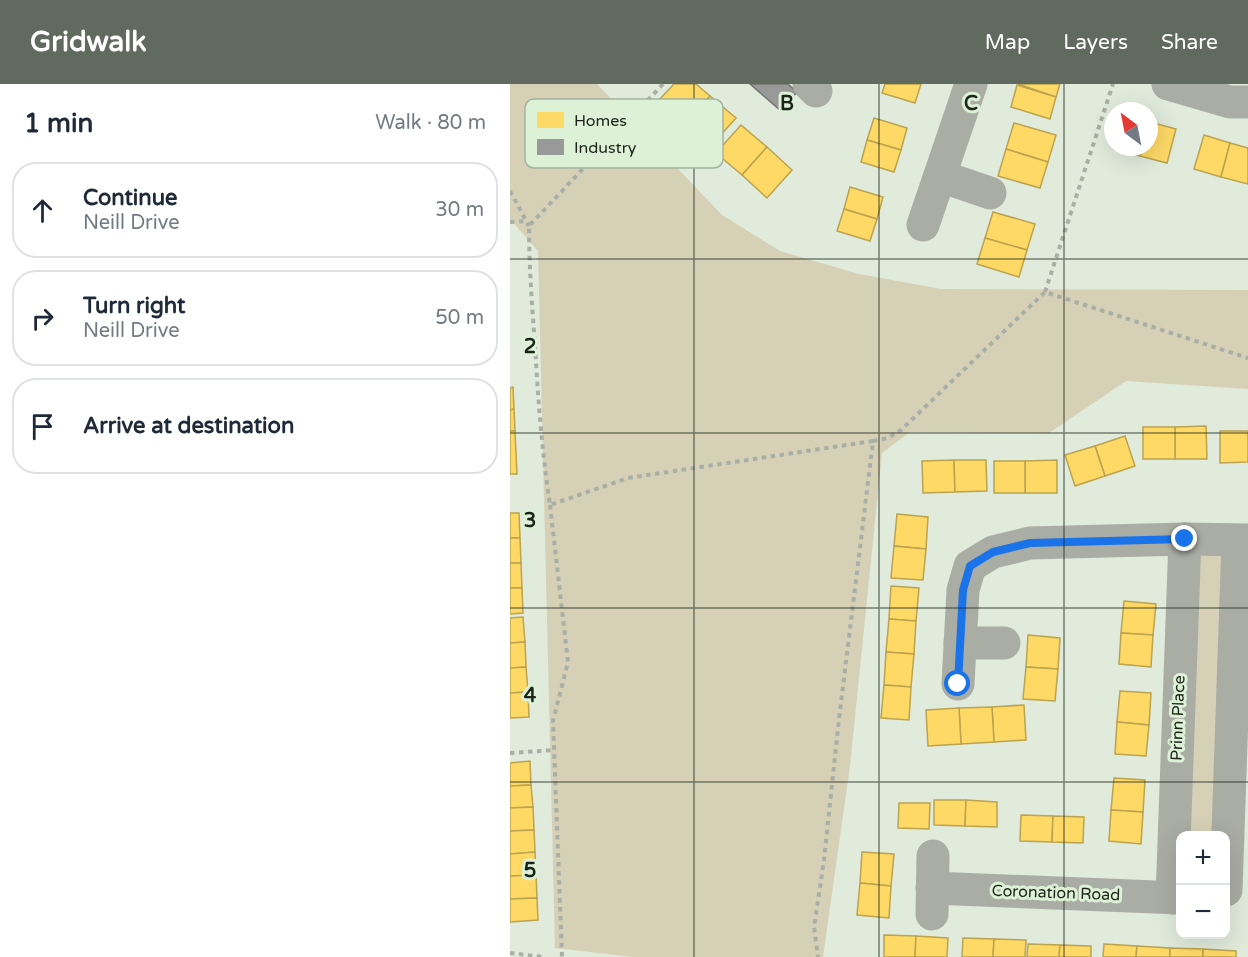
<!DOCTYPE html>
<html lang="en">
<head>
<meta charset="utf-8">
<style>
	:root { --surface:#fff; --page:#f2f2f3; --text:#1f2937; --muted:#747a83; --line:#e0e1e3; --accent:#616a5e }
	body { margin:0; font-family:"Varela Round",sans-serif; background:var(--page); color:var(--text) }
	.controls { position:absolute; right:18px; bottom:18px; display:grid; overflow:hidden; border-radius:12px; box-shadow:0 6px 24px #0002 }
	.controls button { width:54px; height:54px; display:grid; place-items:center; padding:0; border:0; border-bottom:2px solid var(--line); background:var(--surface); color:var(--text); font:30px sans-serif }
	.compass { position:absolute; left:594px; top:18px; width:54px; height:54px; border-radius:50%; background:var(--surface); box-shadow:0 6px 24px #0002; rotate:328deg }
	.stop { position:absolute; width:18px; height:18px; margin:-14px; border:4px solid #1a73e8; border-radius:50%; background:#fff }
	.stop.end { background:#1a73e8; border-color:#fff; box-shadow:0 2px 6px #0008 }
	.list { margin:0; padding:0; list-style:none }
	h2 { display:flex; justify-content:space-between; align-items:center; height:78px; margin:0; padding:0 24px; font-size:26px }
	h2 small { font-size:20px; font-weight:400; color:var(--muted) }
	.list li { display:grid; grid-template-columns:39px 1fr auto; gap:18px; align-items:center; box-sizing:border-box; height:96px; margin:0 12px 12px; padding:0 12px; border:2px solid var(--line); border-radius:24px }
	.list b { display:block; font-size:22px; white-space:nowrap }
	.list p { margin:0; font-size:20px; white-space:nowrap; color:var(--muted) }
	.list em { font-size:20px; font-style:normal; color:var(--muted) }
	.icon { flex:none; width:33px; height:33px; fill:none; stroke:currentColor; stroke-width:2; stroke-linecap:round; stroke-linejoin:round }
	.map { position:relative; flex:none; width:738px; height:873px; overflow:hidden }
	header { display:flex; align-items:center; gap:36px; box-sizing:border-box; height:84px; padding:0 30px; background:var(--accent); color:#fff }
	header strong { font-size:28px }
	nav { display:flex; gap:33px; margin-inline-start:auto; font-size:21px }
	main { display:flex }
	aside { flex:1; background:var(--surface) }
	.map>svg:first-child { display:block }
</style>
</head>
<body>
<header>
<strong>Gridwalk</strong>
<nav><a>Map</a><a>Layers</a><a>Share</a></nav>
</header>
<main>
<aside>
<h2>1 min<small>Walk · 80 m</small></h2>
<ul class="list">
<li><svg class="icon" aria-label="ahead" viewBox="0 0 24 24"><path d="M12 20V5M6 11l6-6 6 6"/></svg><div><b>Continue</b><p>Neill Drive</p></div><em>30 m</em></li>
<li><svg class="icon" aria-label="right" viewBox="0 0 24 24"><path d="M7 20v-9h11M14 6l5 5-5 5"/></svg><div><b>Turn right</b><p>Neill Drive</p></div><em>50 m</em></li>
<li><svg class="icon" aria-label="arrive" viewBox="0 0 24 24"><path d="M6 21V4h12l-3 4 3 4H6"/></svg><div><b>Arrive at destination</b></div></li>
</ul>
</aside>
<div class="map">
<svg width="738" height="873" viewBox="0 0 738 873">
	<rect width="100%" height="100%" fill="#e0ebdc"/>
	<g fill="#d6d0b6">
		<path d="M 0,0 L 87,0 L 212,131 L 270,167 L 349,190 L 431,205 L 738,206 L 738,305 L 616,297 L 539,349 L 400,348 L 372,369 L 340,682 L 313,873 L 123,873 L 45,864 L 28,167 L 0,135 Z"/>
		<path d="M 691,470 L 714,472 L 705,751 L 677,752 Z"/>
	</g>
	<g fill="#ffd966" stroke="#bba34f" stroke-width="1.5">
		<path d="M 164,0 L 186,0 L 200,12 L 174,40 L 148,17 Z"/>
		<path d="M 375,0 L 411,0 L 405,19 L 372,9 Z"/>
		<path d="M 508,0 L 550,0 L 546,13 Z"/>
		<path d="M 507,1 L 546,13 L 540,35 L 501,23 Z"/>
		<path d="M 200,12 L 226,34 L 199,64 L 174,40 Z"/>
		<path d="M 364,34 L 397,44 L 391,66 L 357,56 Z"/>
		<path d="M 640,38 L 666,45 L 657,79 L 630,72 L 633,63 L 639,63 Z"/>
		<path d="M 504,39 L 546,51 L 538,78 L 496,65 Z"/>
		<path d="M 231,41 L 257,63 L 232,91 L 206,69 Z"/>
		<path d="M 694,51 L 720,59 L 711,93 L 684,85 Z"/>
		<path d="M 357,56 L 391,66 L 384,88 L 351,78 Z"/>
		<path d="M 720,59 L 738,64 L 738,100 L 711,93 Z"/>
		<path d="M 257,63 L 282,86 L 257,114 L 232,91 Z"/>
		<path d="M 604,63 L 633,63 L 630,72 L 604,65 Z"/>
		<path d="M 496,65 L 538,78 L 530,104 L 488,92 Z"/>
		<path d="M 340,103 L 373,113 L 367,135 L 334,125 Z"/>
		<path d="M 334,125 L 367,135 L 360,157 L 327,147 Z"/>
		<path d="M 483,128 L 525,140 L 517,166 L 475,154 Z"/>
		<path d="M 475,154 L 517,166 L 509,193 L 467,180 Z"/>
		<path d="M 3,303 L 4,325 L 0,326 L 0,304 Z"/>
		<path d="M 4,325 L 5,347 L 0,347 L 0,326 Z"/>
		<path d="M 696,342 L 697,375 L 665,375 L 665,343 Z"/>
		<rect x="633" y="343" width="32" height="32"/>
		<path d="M 0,347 L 5,347 L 7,390 L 0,390 Z"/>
		<path d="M 710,347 L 738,347 L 738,378 L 710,379 Z"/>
		<path d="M 615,352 L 625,382 L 595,392 L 585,362 Z"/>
		<path d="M 585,362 L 595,392 L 565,402 L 555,371 Z"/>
		<path d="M 444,376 L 445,408 L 413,409 L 412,377 Z"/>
		<path d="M 444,376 L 476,376 L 477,407 L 445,408 Z"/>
		<path d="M 547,376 L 547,409 L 515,409 L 515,377 Z"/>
		<rect x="484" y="377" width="31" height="32"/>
		<path d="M 0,429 L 9,429 L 10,454 L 0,454 Z"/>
		<path d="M 387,430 L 418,433 L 416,465 L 384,462 Z"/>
		<path d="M 0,454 L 10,454 L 11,479 L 0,479 Z"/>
		<path d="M 384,462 L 416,465 L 413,496 L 381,494 Z"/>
		<path d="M 0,479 L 11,479 L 12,504 L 0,504 Z"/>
		<path d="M 381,502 L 409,504 L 406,537 L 379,535 Z"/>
		<path d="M 0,504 L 12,504 L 13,529 L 0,530 Z"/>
		<path d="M 614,517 L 646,520 L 643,551 L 611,549 Z"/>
		<path d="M 13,533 L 15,558 L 0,559 L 0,534 Z"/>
		<path d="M 379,535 L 406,537 L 404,570 L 376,568 Z"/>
		<path d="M 611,549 L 643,551 L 641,583 L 609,580 Z"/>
		<path d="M 518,551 L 550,554 L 548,585 L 516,583 Z"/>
		<path d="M 15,558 L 16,583 L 0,584 L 0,559 Z"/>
		<path d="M 376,568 L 404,570 L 401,603 L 374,601 Z"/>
		<path d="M 16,583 L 18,608 L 0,609 L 0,584 Z"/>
		<path d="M 516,583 L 548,585 L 545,617 L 513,615 Z"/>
		<path d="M 374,601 L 401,603 L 399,636 L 371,634 Z"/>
		<path d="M 610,607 L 641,609 L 639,641 L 607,638 Z"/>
		<path d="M 18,608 L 19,633 L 0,634 L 0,609 Z"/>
		<path d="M 514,621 L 516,656 L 484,658 L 482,623 Z"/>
		<path d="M 482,623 L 484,658 L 451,660 L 449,624 Z"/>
		<path d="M 449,624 L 451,660 L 418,662 L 416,626 Z"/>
		<path d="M 607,638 L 639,641 L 636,672 L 605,670 Z"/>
		<path d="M 20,677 L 21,701 L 0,702 L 0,679 Z"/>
		<path d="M 604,694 L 635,696 L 633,728 L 601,726 Z"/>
		<path d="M 21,701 L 23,723 L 0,724 L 0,702 Z"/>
		<path d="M 424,716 L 456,716 L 455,742 L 424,741 Z"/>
		<path d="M 456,716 L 487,718 L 487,743 L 455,742 Z"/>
		<path d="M 389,719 L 420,719 L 419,745 L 388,744 Z"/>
		<path d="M 23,723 L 24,746 L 0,747 L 0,724 Z"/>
		<path d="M 601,726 L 633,728 L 631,760 L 599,757 Z"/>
		<path d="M 511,731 L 543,732 L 542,758 L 510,757 Z"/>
		<path d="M 543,732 L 574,733 L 573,759 L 542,758 Z"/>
		<path d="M 24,746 L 25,768 L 0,770 L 0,747 Z"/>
		<path d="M 25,768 L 26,791 L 0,792 L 0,770 Z"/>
		<path d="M 352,768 L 384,770 L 381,802 L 350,799 Z"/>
		<path d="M 26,791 L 27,814 L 0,815 L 0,792 Z"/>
		<path d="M 350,799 L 381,802 L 379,834 L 347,831 Z"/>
		<path d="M 27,814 L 28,836 L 0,838 L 0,815 Z"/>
		<path d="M 374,851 L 406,852 L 405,873 L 374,873 Z"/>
		<path d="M 406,852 L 438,854 L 437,873 L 405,873 Z"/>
		<path d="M 453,854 L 484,855 L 483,873 L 452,873 Z"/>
		<path d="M 484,855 L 516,856 L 515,873 L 483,873 Z"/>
		<path d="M 518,860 L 550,861 L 549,873 L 517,873 Z"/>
		<path d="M 594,860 L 627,862 L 626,873 L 593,873 Z"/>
		<path d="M 550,861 L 581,862 L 581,873 L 549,873 Z"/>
		<path d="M 627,862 L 660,864 L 660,873 L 626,873 Z"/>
		<path d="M 660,864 L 693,865 L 693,873 L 660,873 Z"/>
		<path d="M 693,865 L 726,867 L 726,873 L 693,873 Z"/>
	</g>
	<path fill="#999" stroke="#747673" stroke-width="1.5" d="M 240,0 L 278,0 L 287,8 L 271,27 Z"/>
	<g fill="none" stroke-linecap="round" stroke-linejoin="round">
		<g stroke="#aaafa5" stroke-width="4" stroke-dasharray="4.5 4.5" stroke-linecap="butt">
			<path d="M 153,0 L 19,142 C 19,182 22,221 25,261 C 28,315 32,368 40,421 L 118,394 L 363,357 L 329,635 L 314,776 L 304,843 L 308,873"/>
			<path d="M 0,107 L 19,142"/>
			<path d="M 0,138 L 17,137"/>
			<path d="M 535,208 L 603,0"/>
			<path d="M 363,357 L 378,354 L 391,346 L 535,208 L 738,274"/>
			<path d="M 40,421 L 58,578 L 43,637 L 52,873"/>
			<path d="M 0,669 L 45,666"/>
			<path d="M 0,869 L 33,873"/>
		</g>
		<g stroke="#aaada3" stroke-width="33">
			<path d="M 299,0 L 306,7"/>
			<path d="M 658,0 L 720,18 L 738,18"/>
			<path d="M 430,92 L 480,109"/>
			<path d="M 413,141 L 461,0"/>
			<path d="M 450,559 L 494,559"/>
			<path d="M 448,600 L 453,506 L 460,482 L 483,468 L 520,459 L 675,455 L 738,456"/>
			<path d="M 422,804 L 670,814"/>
			<path d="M 716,806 L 728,457"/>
			<path d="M 662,814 L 675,455"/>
			<path d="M 422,830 L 423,772"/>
		</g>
	</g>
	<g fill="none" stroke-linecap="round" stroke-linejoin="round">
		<path stroke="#1a73e8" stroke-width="8" d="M 448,600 L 453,506 L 460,482 L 483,468 L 520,459 L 675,455"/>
	</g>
	<path fill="none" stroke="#1c241a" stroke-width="1.5" stroke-opacity="0.55" d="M 184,0 L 184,873M 369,0 L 369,873M 554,0 L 554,873M 0,175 L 738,175M 0,349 L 738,349M 0,524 L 738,524M 0,698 L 738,698"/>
	<g text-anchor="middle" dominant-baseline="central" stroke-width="6" stroke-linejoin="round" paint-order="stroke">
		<g font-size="16" fill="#1c241a" stroke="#dcf1d6">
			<text transform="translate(668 634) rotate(-88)">Prinn Place</text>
			<text transform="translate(546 809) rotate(2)">Coronation Road</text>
		</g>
	</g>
	<rect x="15" y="15" width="198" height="69" rx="9" fill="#dcf1d6" stroke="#a2b49e" stroke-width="1.5"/>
	<rect x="27" y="28" width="27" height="16" fill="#ffd966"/>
	<rect x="27" y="55" width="27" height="16" fill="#999"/>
	<g font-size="16" fill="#1c241a">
		<text x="64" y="42">Homes</text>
		<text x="64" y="69">Industry</text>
	</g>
	<g font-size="20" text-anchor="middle" font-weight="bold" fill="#1c241a" stroke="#dcf1d6" stroke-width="6" stroke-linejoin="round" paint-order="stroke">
		<text x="277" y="26">B</text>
		<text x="461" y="26">C</text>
		<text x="20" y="269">2</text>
		<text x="20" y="443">3</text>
		<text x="20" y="618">4</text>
		<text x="20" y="793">5</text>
	</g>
</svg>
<div class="controls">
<button>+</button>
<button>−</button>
</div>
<svg class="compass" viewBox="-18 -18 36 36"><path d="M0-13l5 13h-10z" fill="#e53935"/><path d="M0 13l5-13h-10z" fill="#747a83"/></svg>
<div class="stop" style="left:448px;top:600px"></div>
<div class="stop end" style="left:675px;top:455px"></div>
</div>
</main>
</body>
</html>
